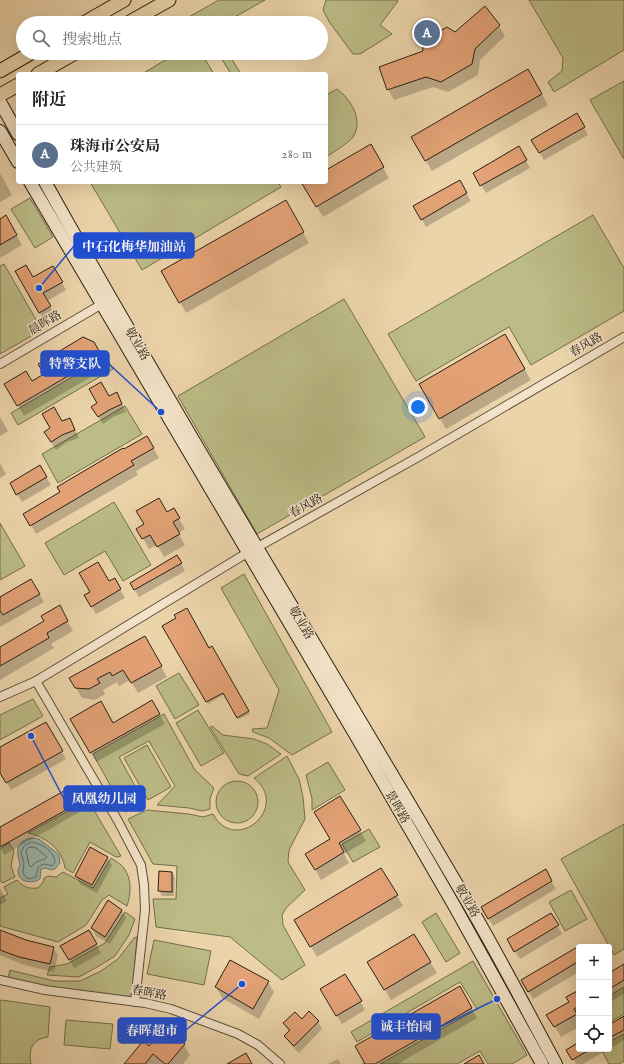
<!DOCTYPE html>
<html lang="zh">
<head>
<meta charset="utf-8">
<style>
	:root { --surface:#fff; --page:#f6f6f6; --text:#222; --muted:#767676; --line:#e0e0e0; --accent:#0f766e }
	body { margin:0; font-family:"IM FELL English","Noto Serif SC",serif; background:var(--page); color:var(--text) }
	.controls { position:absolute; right:12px; bottom:12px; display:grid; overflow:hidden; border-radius:4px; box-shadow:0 4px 16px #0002 }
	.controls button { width:36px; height:36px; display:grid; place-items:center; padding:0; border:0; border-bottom:1px solid var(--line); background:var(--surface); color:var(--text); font:20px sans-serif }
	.you { position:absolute; left:418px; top:407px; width:14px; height:14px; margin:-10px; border:3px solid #fff; border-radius:50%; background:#1a73e8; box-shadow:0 0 0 6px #1a73e833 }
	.badge { display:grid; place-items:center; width:26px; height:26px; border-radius:50%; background:var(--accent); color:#fff; font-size:13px; font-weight:700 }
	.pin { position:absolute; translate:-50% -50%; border:2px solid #fff; box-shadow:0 1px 4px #0006 }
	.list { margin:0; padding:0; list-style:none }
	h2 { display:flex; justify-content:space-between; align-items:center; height:52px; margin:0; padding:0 16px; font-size:17px }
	h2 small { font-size:13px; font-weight:400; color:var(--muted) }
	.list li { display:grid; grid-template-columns:26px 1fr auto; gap:12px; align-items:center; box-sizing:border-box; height:60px; padding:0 16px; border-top:1px solid var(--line) }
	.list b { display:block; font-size:15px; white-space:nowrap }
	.list p { margin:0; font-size:13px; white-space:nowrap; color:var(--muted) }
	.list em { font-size:13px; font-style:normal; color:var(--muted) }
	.icon { flex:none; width:22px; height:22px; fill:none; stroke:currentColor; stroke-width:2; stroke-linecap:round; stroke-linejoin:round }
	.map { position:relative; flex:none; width:624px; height:1064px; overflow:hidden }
	.search { position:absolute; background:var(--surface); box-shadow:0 4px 16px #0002; left:16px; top:16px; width:312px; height:44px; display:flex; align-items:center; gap:10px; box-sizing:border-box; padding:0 14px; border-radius:22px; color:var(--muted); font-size:15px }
	.panel { position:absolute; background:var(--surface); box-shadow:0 4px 16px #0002; left:16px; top:72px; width:312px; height:112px; border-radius:4px }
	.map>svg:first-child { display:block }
</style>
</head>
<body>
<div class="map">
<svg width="624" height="1064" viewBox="0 0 624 1064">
	<rect width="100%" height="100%" fill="#ecd4aa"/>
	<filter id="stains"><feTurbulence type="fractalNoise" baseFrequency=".005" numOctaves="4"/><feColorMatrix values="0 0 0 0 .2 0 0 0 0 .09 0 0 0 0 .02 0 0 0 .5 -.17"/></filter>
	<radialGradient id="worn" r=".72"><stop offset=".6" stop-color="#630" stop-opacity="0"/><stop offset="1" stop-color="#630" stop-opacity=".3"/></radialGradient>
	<g fill="#bcbc86" stroke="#736e4d">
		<path d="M 219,0 L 265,0 L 224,23 L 214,23 L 212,19 L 204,23 L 178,23 Z"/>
		<path d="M 326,0 L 397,0 L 398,1 L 380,25 L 392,34 L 360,54 L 353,54 L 330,23 L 323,10 Z"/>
		<path d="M 529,0 L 624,0 L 624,50 L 554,92 L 548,82 L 562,71 L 563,58 Z"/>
		<path d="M 177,53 L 201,53 L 214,74 L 142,74 Z"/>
		<path d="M 218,53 L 228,53 L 241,74 L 231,74 Z"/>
		<path d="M 624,81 L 624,159 L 590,100 Z"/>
		<path d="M 337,89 C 351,99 364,121 353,137 C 350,142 332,153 326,157 L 326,95 Z"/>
		<path d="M 90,182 L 278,182 L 281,187 L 142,270 Z"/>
		<path d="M 30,198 L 53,237 L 35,248 L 11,209 Z"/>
		<path d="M 593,215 L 624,268 L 624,311 L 531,365 L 509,327 L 416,381 L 388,334 Z"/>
		<path d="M 4,264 L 42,330 L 0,354 L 0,266 Z"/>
		<path d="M 344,299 L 425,437 L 257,534 L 178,396 Z"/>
		<path d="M 106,357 L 113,369 L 18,425 L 11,413 Z"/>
		<path d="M 125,406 L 142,434 L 58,483 L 42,454 Z"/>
		<path d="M 114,502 L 151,565 L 123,581 L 105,551 L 64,575 L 45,543 Z"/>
		<path d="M 0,523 L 25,566 L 0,580 Z"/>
		<path d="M 244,574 L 332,732 L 292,755 L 269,738 L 253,732 L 252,729 L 267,728 L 279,690 L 221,588 Z"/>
		<path d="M 179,673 L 199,705 L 175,719 L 156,686 Z"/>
		<path d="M 33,699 L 43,716 L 0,740 L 0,715 Z"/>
		<path d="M 198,710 L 224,753 L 201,766 L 176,723 Z"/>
		<path d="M 164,714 L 195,770 L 214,788 L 210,798 L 210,809 L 202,811 L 189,808 L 157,805 L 175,786 L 149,741 L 119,757 L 144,802 L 125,812 L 93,754 Z"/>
		<path d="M 212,726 L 223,735 L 254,739 L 267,744 L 281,754 L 248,776 L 239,774 L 210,727 Z"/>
		<path d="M 147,745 L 171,787 L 148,800 L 124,758 Z"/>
		<path d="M 287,756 L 299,779 L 303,797 L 305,819 L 289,850 L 288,862 L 305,890 L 286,908 L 282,915 L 283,925 L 305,965 L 282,980 L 230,937 L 156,927 L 153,899 L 176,899 L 177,866 L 153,864 L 128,819 L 147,810 L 189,814 L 203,817 L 213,814 C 235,855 291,808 254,778 Z"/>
		<path d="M 328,762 L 345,790 L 312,810 L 312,799 L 306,775 Z"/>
		<circle cx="237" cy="802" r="21"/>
		<path d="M 88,800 L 121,856 L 116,857 L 90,842 L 73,873 L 65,868 C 62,849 46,837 28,833 Z"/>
		<path d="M 624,824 L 624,949 L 614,955 L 561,859 Z"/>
		<path d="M 369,829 L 380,847 L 353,862 L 342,844 Z"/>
		<path d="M 9,843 L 14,851 L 11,866 L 15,877 L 2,883 L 0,880 L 0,849 Z"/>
		<path d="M 111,858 C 115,861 121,864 124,868 C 132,879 131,894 127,906 L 109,895 L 102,900 L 86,925 L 58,942 L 0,926 L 0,898 L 8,894 L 4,887 L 17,880 C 24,887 28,889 38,888 L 43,882 L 44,878 L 48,876 L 56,877 L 63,872 L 93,888 Z"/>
		<path d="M 571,890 L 587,919 L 565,931 L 549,902 Z"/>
		<path d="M 125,912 L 135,919 L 129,935 L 115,956 L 99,966 L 79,977 L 47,975 L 50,967 L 67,964 L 105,943 Z"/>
		<path d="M 436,913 L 460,953 L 446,962 L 422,922 Z"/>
		<path d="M 137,937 L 132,998 L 48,988 L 8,978 L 10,970 L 54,981 L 80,981 L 101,971 L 118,959 L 134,938 Z"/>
		<path d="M 154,940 L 211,951 L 204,985 L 147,974 Z"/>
		<path d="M 473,961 L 527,1055 L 512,1064 L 488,1064 L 480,1051 L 457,1064 L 380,1064 L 477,1009 L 460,982 L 357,1042 L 351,1032 Z"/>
		<path d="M 624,987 L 624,1014 L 609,1023 L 609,996 Z"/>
		<path d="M 2,1000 L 50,1007 L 48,1037 C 32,1039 28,1050 31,1064 L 0,1064 L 0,1001 Z"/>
		<path d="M 66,1020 L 113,1024 L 110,1049 L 64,1045 Z"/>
		<path d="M 624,1034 L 624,1061 L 619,1064 L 609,1064 L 601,1049 L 609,1049 L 609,1042 Z"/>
	</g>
	<path fill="#9ab7af" stroke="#6d7b71" d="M 32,838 L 39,839 L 57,853 L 59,856 L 60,863 L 55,869 L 51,870 L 46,868 L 41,869 L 40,879 C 33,884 18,883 18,871 C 18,869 20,867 20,865 C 20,861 18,859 18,855 C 16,844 23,840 32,838 Z"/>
	<g fill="#0003">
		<path d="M 499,26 L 505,36 L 480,60 L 478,75 L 448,92 L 433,87 L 394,100 L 388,89 L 424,52 L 455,33 Z"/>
		<path d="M 528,71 L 548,105 L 432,171 L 412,137 Z"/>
		<path d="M 577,115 L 588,135 L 544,160 L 532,140 Z"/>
		<path d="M 370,145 L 389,178 L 323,217 L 303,184 L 307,182 L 326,182 L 326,171 Z"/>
		<path d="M 519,148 L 530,168 L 486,193 L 474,173 Z"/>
		<path d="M 0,173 L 12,195 L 0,202 Z"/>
		<path d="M 459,181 L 471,201 L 426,227 L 415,207 Z"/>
		<path d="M 285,202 L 309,243 L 186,313 L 163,272 Z"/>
		<path d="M 6,217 L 22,245 L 0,258 L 0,220 Z"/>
		<path d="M 53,267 L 66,290 L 47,301 L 54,314 L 44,320 L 16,272 L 33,278 Z"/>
		<path d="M 505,336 L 531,380 L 446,429 L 421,384 Z"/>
		<path d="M 94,343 L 108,367 L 24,416 L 6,384 L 32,383 Z"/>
		<path d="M 117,393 L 126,412 L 113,417 L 103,424 L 92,407 Z"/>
		<path d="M 0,417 L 8,431 L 0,436 Z"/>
		<path d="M 70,419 L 79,438 L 67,442 L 56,450 L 45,433 Z"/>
		<path d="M 147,437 L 159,458 L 136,471 L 138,475 L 36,534 L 25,514 L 61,493 L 124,451 Z"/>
		<path d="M 0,463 L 6,474 L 0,478 Z"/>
		<path d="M 40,466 L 51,485 L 22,502 L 11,484 Z"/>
		<path d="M 173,509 L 185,529 L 178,533 L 185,545 L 164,557 L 157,545 L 149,549 L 138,529 Z"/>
		<path d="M 177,556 L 185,571 L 139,597 L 131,583 Z"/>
		<path d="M 114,579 L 125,598 L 96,614 L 86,596 Z"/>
		<path d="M 31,580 L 44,602 L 0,627 L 0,599 Z"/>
		<path d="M 59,607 L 73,631 L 51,644 L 54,648 L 0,680 L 0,648 L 46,621 Z"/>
		<path d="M 164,626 L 209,649 L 212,647 L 250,714 L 239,719 L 225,694 L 208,704 Z"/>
		<path d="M 144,637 L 167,677 L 138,693 L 130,680 L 119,686 L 117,682 L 103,690 L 105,694 L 95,700 L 82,698 L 71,679 Z"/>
		<path d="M 152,702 L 165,724 L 96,762 L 72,719 L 112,724 Z"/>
		<path d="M 46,723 L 66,759 L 11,790 L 0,771 L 0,748 Z"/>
		<path d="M 71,788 L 83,810 L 4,855 L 0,847 L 0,828 Z"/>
		<path d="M 340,798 L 366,841 L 344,854 L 349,863 L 321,880 L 307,854 L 331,840 Z"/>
		<path d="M 107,857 L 112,865 L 97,893 L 80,884 L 76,876 Z"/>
		<path d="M 381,869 L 403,906 L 317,957 L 295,920 Z"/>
		<path d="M 545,871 L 556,889 L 493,926 L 482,907 Z"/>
		<path d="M 172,872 L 175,878 L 174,896 L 162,896 L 159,891 Z"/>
		<path d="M 0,888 L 7,901 L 0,905 Z"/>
		<path d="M 122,910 L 126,918 L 110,944 L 96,936 L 92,928 Z"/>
		<path d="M 551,914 L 562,934 L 520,959 L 508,940 Z"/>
		<path d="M 0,931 L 25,941 L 53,948 L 58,955 L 54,972 L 24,965 L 0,955 Z"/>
		<path d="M 88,931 L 101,953 L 74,968 L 62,946 Z"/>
		<path d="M 414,935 L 437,973 L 391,1000 L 369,962 Z"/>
		<path d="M 585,943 L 587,947 L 579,947 Z"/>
		<path d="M 579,947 L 579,972 L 533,999 L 522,980 Z"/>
		<path d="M 624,965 L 624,994 L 609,1003 L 609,974 Z"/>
		<path d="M 345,975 L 365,1010 L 342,1024 L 321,989 Z"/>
		<path d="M 268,982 L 274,992 L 259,1019 L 222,998 L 216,987 Z"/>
		<path d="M 459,987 L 477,1018 L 398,1064 L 361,1064 Z"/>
		<path d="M 579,991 L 579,1027 L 561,1037 L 548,1015 L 570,1002 Z"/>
		<path d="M 624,1018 L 624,1040 L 609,1049 L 609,1026 Z"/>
		<path d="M 302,1020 L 318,1022 L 322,1029 L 299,1053 L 290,1044 L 285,1037 L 289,1032 L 284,1024 Z"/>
		<path d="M 579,1044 L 579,1049 L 609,1049 L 583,1064 L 576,1064 L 568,1050 Z"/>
		<path d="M 184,1045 L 190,1055 L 183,1064 L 125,1064 L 149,1048 Z"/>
		<path d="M 338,1059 L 341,1064 L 328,1064 Z"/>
	</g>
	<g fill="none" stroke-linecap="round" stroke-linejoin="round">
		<g stroke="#626c62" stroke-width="1">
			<path d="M 32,842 C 41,843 55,852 55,862 L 52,866 C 40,861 37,867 36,877 L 29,879 L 26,877 L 23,873 L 24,863 L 21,853 L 24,846 Z"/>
			<path d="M 33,847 L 36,848 L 47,857 L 45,859 L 36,862 L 31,867 L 29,865 L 26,851 L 28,848 Z"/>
		</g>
	</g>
	<g fill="#e3a276" stroke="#2a2014">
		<path d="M 485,6 L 500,25 L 475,49 L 472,64 L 441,82 L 426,77 L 387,90 L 379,67 L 423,51 L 422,41 L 447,27 L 455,32 Z"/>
		<path d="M 528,69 L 542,94 L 425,161 L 411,137 Z"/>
		<path d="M 577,113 L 585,127 L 539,153 L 531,140 Z"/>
		<path d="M 371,144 L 384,167 L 316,207 L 301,182 L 326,182 L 326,170 Z"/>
		<path d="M 519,146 L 527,160 L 480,186 L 473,173 Z"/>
		<path d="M 460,180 L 467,193 L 421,220 L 413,206 Z"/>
		<path d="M 286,200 L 304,232 L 179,303 L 161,271 Z"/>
		<path d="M 6,215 L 17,235 L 0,245 L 0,219 Z"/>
		<path d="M 26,265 L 33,277 L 53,266 L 63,282 L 43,293 L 51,306 L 39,313 L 15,271 Z"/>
		<path d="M 505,334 L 525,369 L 439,419 L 419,384 Z"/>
		<path d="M 83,337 L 94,342 L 102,356 L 17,406 L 4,384 L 26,371 L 32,381 L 44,374 L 38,364 Z"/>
		<path d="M 101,382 L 109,396 L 117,392 L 122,404 L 109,410 L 98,417 L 91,407 L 97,403 L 89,389 Z"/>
		<path d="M 54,407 L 62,421 L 70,418 L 75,430 L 62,435 L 51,442 L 44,432 L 50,428 L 42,414 Z"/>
		<path d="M 147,436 L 154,448 L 131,461 L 134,465 L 30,526 L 23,514 L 60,492 L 57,487 L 123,448 L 124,449 Z"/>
		<path d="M 40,465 L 47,477 L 16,495 L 10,483 Z"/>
		<path d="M 159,498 L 167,512 L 174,508 L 180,518 L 173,522 L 180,534 L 157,547 L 150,535 L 142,539 L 136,529 L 144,524 L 136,511 Z"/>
		<path d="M 177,555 L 182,563 L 134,590 L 130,583 Z"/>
		<path d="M 98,562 L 109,581 L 115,578 L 121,589 L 91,607 L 84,595 L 90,592 L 79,573 Z"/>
		<path d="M 31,579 L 40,594 L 3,615 L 0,611 L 0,597 Z"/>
		<path d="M 60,605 L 68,621 L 47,633 L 49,638 L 0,666 L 0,647 L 44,621 L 41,616 Z"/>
		<path d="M 187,608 L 209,648 L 212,646 L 249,711 L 237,718 L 223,693 L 206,702 L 162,626 L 176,618 L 174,615 Z"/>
		<path d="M 145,636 L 162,666 L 131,683 L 123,670 L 112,676 L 110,672 L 97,679 L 100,683 L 89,689 L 75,688 L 69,678 Z"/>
		<path d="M 152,700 L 160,714 L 90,753 L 70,719 L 101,701 L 113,723 Z"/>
		<path d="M 46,722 L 63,751 L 6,783 L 0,773 L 0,747 Z"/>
		<path d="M 71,787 L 80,802 L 0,847 L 0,827 Z"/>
		<path d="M 340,796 L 361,830 L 339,843 L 344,852 L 315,870 L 305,854 L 330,839 L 314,812 Z"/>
		<path d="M 90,847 L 108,857 L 92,885 L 75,876 Z"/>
		<path d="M 381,868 L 398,895 L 310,947 L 294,920 Z"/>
		<path d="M 546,869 L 552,881 L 488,919 L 481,907 Z"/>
		<path d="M 159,871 L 172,872 L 172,892 L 158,891 Z"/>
		<path d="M 108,900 L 122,910 L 105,937 L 91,928 Z"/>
		<path d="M 551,913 L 559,925 L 514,952 L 507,939 Z"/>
		<path d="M 0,930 L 26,940 L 54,947 L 50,964 L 19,957 L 0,950 Z"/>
		<path d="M 89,930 L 97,944 L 69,960 L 60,946 Z"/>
		<path d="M 414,934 L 431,962 L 384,990 L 367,962 Z"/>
		<path d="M 579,946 L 579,961 L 528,992 L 521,980 Z"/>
		<path d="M 230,960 L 269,981 L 253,1009 L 215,987 Z"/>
		<path d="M 624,964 L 624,980 L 609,989 L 609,973 Z"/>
		<path d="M 345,974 L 362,1001 L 336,1016 L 320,989 Z"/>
		<path d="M 460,986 L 472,1008 L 375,1064 L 365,1064 L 355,1046 Z"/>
		<path d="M 579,990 L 579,1006 L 574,1009 L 577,1014 L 554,1027 L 546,1015 L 569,1002 L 566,997 Z"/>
		<path d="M 309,1011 L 319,1021 L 294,1046 L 284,1036 L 290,1030 L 283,1023 L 295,1012 L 302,1019 Z"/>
		<path d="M 624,1016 L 624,1030 L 609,1038 L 609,1025 Z"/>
		<path d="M 164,1028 L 185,1044 L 168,1064 L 165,1064 L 153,1054 L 145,1064 L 124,1064 L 143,1041 L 149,1046 Z"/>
		<path d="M 579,1042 L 579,1049 L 591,1049 L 572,1060 L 566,1050 Z"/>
		<path d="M 246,1053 L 252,1064 L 227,1064 Z"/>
		<path d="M 479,1055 L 484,1064 L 464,1064 Z"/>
	</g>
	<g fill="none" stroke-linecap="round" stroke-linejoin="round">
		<g stroke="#5a4d3a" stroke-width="10">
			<g id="street">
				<path d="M 0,364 L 102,304"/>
				<path d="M 36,681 L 118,821 L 141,865 L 144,885 L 145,910 L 135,1002"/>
				<path d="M 0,697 L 36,681 L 247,553 L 420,456 L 624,337"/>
				<path d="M 0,980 L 45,990 L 145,1003 L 171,1009 L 238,1034 L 258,1045 L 280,1064"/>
			</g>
		</g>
		<g stroke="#2a2014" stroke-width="14">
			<g id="secondary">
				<path d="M 0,102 L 18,134"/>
				<path d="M 0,131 L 18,162"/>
				<path d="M 30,182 L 359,741 L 455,907 L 542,1064"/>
				<path d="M 45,182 C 180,424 325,659 465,898 C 497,952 526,1009 556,1064"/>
			</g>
		</g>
		<g stroke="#2a2014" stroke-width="15">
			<g id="primary">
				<path d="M 84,23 L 124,0"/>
				<path d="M 128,23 L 169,0"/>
				<path d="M 0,71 L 31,53"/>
				<path d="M 38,74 L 75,53"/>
				<path d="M 0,95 L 18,85"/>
			</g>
		</g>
		<use href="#street" stroke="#f3e3c8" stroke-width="8"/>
		<use href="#secondary" stroke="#f3e3c8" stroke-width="12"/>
		<use href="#primary" stroke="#ecd4aa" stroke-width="13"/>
	</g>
	<g text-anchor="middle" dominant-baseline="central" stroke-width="3" stroke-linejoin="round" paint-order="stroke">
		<g font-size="12" fill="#2a2014" stroke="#f3e3c8">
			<text transform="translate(45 323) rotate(-30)">晨晖路</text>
			<text transform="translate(137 344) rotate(60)">敬业路</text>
			<text transform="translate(586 345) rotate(-30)">春风路</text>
			<text transform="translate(306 506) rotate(-29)">春风路</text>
			<text transform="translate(301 623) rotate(59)">敬业路</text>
			<text transform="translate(397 807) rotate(60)">景晖路</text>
			<text transform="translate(467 901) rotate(60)">敬业路</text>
			<text transform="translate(149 993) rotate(10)">春晖路</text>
		</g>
	</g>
	<path fill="none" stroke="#1d4ed8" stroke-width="1.5" d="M39 288L74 246M161 412L109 364M31 736L64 799M497 999L440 1027M242 984L186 1030"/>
	<g fill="#1d4ed8" stroke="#f3e3c8" stroke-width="1.5">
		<circle cx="39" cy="288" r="4"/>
		<circle cx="161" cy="412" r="4"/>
		<circle cx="31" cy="736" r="4"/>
		<circle cx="497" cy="999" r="4"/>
		<circle cx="242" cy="984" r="4"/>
	</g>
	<g fill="#1d4ed8" stroke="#1d4ed8" stroke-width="1.5">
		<rect x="74" y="233" width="120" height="25" rx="4"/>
		<rect x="41" y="351" width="68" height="25" rx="4"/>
		<rect x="64" y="786" width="81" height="25" rx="4"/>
		<rect x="372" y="1014" width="68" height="25" rx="4"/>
		<rect x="118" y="1018" width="68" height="25" rx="4"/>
	</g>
	<g font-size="13" text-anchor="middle" font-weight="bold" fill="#fff">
		<text x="134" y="251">中石化梅华加油站</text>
		<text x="75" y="368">特警支队</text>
		<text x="104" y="803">凤凰幼儿园</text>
		<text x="406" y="1031">诚丰怡园</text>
		<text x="152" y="1035">春晖超市</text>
	</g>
	<rect width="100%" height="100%" filter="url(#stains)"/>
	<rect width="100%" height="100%" fill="url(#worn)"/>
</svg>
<div class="controls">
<button>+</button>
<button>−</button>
<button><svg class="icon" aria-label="locate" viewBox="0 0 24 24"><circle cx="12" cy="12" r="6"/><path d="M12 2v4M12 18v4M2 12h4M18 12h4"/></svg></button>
</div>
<div class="you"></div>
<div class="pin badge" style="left:427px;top:33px;background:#5c6f8a">A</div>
<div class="search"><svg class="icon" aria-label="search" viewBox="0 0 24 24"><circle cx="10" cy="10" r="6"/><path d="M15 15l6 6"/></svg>搜索地点</div>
<section class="panel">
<h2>附近<small></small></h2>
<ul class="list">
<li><span class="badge" style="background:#5c6f8a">A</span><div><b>珠海市公安局</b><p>公共建筑</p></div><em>280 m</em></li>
</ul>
</section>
</div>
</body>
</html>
